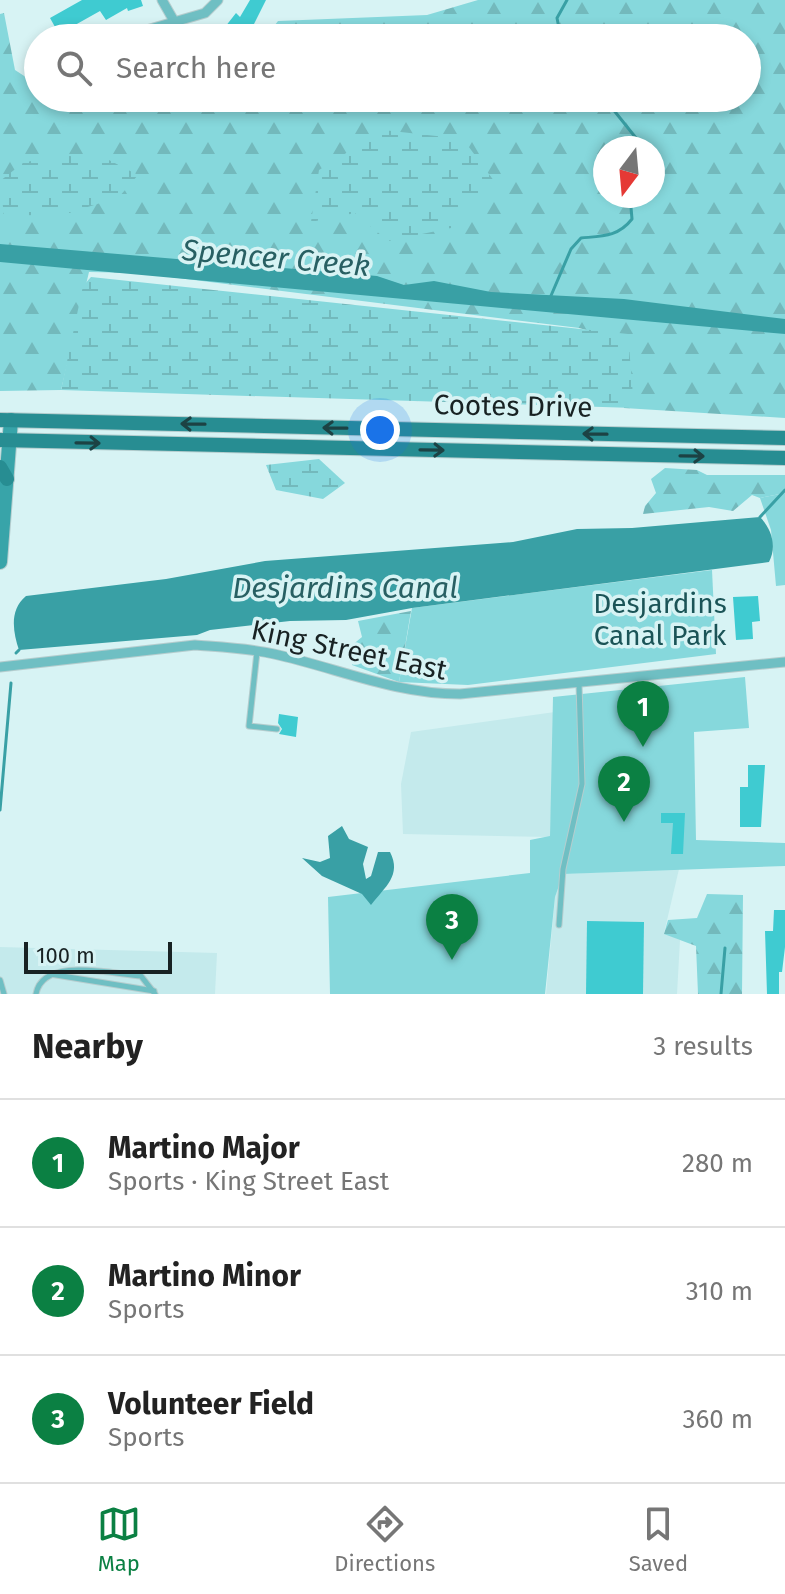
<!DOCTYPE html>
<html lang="en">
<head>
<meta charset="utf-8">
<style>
	:root { --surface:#fff; --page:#f2f2f2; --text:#222; --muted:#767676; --line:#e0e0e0; --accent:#0b8043 }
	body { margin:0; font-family:"Fira Sans",sans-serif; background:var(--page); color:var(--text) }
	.compass { position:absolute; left:593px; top:136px; width:72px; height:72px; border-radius:50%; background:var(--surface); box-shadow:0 4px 12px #0003; rotate:196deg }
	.scale { position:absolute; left:24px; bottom:20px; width:148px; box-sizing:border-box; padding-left:8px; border:4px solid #182223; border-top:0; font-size:22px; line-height:28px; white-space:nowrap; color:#182223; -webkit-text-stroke:6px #d7f3f4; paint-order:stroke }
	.you { position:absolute; left:380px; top:430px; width:28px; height:28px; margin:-20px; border:6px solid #fff; border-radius:50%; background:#1a73e8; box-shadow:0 0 0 12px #1a73e833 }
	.badge { display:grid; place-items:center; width:52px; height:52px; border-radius:50%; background:var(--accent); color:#fff; font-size:26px; font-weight:700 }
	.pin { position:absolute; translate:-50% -66px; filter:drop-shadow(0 2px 4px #0008) }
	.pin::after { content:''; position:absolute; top:42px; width:28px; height:24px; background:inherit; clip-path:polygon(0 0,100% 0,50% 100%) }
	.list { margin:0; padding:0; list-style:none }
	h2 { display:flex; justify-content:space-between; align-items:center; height:104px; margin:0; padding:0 32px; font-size:34px }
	h2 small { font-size:26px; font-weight:400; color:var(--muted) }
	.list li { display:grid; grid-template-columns:52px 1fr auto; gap:24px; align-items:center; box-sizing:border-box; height:128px; padding:0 32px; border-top:2px solid var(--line) }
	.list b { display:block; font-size:30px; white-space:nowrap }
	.list p { margin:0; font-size:26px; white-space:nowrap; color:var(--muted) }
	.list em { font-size:26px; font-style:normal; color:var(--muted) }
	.icon { flex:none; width:44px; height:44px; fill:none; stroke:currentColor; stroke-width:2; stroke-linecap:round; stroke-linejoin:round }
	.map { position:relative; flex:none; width:785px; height:994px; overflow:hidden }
	.search { position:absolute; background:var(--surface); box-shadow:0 4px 12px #0003; left:24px; right:24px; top:24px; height:88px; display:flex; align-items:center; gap:20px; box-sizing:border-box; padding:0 28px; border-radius:44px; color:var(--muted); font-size:30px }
	.sheet { height:488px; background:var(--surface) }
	nav { display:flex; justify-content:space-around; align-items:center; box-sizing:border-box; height:112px; border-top:2px solid var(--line); background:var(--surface); font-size:22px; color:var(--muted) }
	nav a { display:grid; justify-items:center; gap:4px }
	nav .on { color:var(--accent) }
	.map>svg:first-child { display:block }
</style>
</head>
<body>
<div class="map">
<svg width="785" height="994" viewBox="0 0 785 994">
	<defs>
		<pattern id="forest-firs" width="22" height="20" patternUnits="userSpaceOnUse" patternTransform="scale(2)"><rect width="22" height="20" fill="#86d8dc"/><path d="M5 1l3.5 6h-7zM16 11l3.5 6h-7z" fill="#73b9bc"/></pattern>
		<pattern id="wetland-marsh" width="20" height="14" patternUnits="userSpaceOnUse" patternTransform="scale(2)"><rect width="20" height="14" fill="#86d8dc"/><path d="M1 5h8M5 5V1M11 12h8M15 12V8" fill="none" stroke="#73b9bc"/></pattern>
	</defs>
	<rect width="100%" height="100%" fill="#d7f3f4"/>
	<g fill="#c4eaec">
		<path d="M 555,712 L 550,837 L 403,834 L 401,784 L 411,732 Z"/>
		<path d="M 679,869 L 664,933 L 680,940 L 677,994 L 546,994 L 555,897 L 562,874 Z"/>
		<path d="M 0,947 L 217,953 L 215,994 L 0,994 Z"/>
	</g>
	<g fill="#86d8dc">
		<path d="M 785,493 L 785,585 L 776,586 L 771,530 L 760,498 Z"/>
		<path d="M 712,570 L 716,654 L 468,685 L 399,682 L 412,608 Z"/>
		<path d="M 745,677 L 749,728 L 694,732 L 696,840 L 785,843 L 785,866 L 563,874 L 555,897 L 545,994 L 330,994 L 328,897 L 530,873 L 530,840 L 550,836 L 553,697 Z"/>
	</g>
	<g fill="url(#forest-firs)" fill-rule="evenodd">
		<path d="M 478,0 L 785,0 L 785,418 L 624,408 L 623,340 L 579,328 L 138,273 L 89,272 L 61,390 L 0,391 L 0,14 L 4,13 L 15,70 L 38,85 L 38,98 L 747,98 L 747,38 L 265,38 L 278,21 L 427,15 ZM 605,148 L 653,148 L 653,196 L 605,196 Z"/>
		<path d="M 665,468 L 697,470 L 707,475 L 785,475 L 785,493 L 760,498 L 752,495 L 733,511 L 709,507 L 643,514 L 645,506 L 656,493 L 651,479 Z"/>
		<path d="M 411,611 L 399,682 L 352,665 L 351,646 L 362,637 L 358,621 Z"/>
		<path d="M 707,894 L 743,895 L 742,994 L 698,994 L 696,946 L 664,934 L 668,920 L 697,918 Z"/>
	</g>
	<g fill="url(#wetland-marsh)">
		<path d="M 383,130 L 463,139 L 497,185 L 451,228 L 388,241 L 355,213 L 311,222 L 319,170 Z"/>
		<path d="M 56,155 L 107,159 L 138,175 L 119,197 L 66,214 L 4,216 L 0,181 L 23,163 Z"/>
		<path d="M 91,277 L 628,334 L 634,408 L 61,390 L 83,286 Z"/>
		<path d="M 319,459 L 345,483 L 323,499 L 276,490 L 266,465 Z"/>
	</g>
	<g fill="#39a0a5">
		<path d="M 0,244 L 377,276 L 404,285 L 434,281 L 491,292 L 624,299 L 785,319 L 785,334 L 0,262 Z"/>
		<path d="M 760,517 C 772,529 777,547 769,562 L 412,608 L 346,620 L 290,621 L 210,630 L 197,635 L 19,650 C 13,632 9,610 26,596 L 166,579 L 265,561 L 513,542 L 577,529 L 632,528 Z"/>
		<path d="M 342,826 L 349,839 L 368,847 L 363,864 L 366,879 L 371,876 L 378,852 L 390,852 C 402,875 385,887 371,905 L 362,894 L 322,876 L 302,858 L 320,862 L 330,858 L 328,836 Z"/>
	</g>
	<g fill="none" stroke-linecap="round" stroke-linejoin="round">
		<g stroke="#39a0a5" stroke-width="3">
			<path d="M 561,38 L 557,18 L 567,0"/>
			<path d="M 604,98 L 644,148"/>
			<path d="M 550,298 L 571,249 L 581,238 C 602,236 618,237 632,219 L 630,196"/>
			<path d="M 760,517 L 785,490"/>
			<path d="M 16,653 L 19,650"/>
			<path d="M 0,810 L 11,683"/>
			<path d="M 721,994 L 725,948"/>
		</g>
	</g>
	<g fill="#3fcbd1">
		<path d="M 82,0 L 141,0 L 143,6 L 128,11 L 127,8 L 106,20 L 100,11 L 59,34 L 50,18 Z"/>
		<path d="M 250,0 L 266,0 L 247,38 L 194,38 L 216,29 L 218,36 L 236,13 L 240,17 Z"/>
		<path d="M 758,596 L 760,621 L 752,622 L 753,639 L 736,640 L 733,597 Z"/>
		<path d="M 279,714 L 298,717 L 296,737 L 279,734 L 282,729 L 278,723 Z"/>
		<path d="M 748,765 L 765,765 L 761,827 L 740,827 L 740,787 L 748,787 Z"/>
		<path d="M 661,813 L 685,813 L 683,854 L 671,854 L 673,823 L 661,823 Z"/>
		<path d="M 774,910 L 785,910 L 785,947 L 782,972 L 779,972 L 779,994 L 767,994 L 765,931 L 773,931 Z"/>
		<path d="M 587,921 L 644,922 L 643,994 L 586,994 Z"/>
	</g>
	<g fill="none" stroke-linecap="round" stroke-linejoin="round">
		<g stroke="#b5cdce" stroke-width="7">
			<g id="lane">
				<path d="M 257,652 L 249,726 L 277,729"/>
				<path d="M 559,925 L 563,869 L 582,784 L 579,684"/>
				<path d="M 50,974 L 154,991"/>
				<path d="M 0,980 L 4,994"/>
				<path d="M 36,994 C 43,956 112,974 141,976 L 155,994"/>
			</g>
		</g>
		<g stroke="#b5cdce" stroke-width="11">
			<g id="street">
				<path d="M 162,0 L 174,21"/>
				<path d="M 119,38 L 205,13 L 218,0"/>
				<path d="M 0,667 L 195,645 C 221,647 248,648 274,654 C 337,668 395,694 460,694 L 785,662"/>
			</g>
		</g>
		<g stroke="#b5cdce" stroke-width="16">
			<path id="secondary" d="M 0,562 L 11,420"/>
		</g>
		<g stroke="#b5cdce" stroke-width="16">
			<g id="primary">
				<path d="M 0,420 L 785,438"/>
				<path d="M 0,440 L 785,458"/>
				<path d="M 0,467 L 7,479"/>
			</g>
		</g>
		<use href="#lane" stroke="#6fbfc3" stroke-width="5"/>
		<use href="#street" stroke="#6fbfc3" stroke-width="9"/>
		<use href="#secondary" stroke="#38a4a9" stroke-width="14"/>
		<use href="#primary" stroke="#278d92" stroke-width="14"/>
	</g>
	<defs><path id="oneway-shaft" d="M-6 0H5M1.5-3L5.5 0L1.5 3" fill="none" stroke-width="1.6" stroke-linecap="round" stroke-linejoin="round" transform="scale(2)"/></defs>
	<g stroke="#1c4244">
		<use href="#oneway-shaft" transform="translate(193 424) rotate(-179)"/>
		<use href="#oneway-shaft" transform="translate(335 428) rotate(-179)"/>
		<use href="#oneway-shaft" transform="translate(595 434) rotate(-179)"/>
		<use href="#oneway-shaft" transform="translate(88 443) rotate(1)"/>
		<use href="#oneway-shaft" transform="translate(432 450) rotate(1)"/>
		<use href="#oneway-shaft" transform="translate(692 456) rotate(1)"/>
	</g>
	<g text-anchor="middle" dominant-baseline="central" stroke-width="7" stroke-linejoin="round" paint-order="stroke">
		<g font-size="28" fill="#182223" stroke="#d7f3f4">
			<text transform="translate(513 406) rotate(1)">Cootes Drive</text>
			<text transform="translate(349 650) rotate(12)">King Street East</text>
		</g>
		<g font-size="28" fill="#1b5457" stroke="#d7f3f4">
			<text x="660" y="603">Desjardins<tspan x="660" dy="32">Canal Park</tspan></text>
		</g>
		<g font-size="30" font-style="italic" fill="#286063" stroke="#d7f3f4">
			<text transform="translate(276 258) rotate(5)">Spencer Creek</text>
			<text x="345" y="588">Desjardins Canal</text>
		</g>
	</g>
</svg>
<svg class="compass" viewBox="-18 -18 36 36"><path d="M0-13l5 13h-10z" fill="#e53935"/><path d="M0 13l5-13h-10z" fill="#767676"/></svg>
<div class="scale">100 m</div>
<div class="you"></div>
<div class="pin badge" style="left:643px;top:747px">1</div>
<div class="pin badge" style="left:624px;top:822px">2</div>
<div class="pin badge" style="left:452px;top:960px">3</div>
<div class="search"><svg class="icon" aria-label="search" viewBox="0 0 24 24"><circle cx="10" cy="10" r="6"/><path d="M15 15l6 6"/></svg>Search here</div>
</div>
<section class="sheet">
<h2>Nearby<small>3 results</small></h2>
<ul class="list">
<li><span class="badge">1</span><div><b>Martino Major</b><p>Sports · King Street East</p></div><em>280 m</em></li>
<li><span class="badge">2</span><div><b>Martino Minor</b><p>Sports</p></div><em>310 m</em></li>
<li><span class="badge">3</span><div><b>Volunteer Field</b><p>Sports</p></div><em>360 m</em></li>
</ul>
</section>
<nav>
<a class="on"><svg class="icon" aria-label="map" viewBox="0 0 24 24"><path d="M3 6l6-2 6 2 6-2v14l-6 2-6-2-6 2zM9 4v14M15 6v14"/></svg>Map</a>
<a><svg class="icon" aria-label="directions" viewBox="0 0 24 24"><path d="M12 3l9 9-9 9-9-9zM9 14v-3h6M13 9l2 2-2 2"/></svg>Directions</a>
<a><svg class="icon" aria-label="saved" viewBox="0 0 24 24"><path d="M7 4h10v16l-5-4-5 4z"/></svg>Saved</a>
</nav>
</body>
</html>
